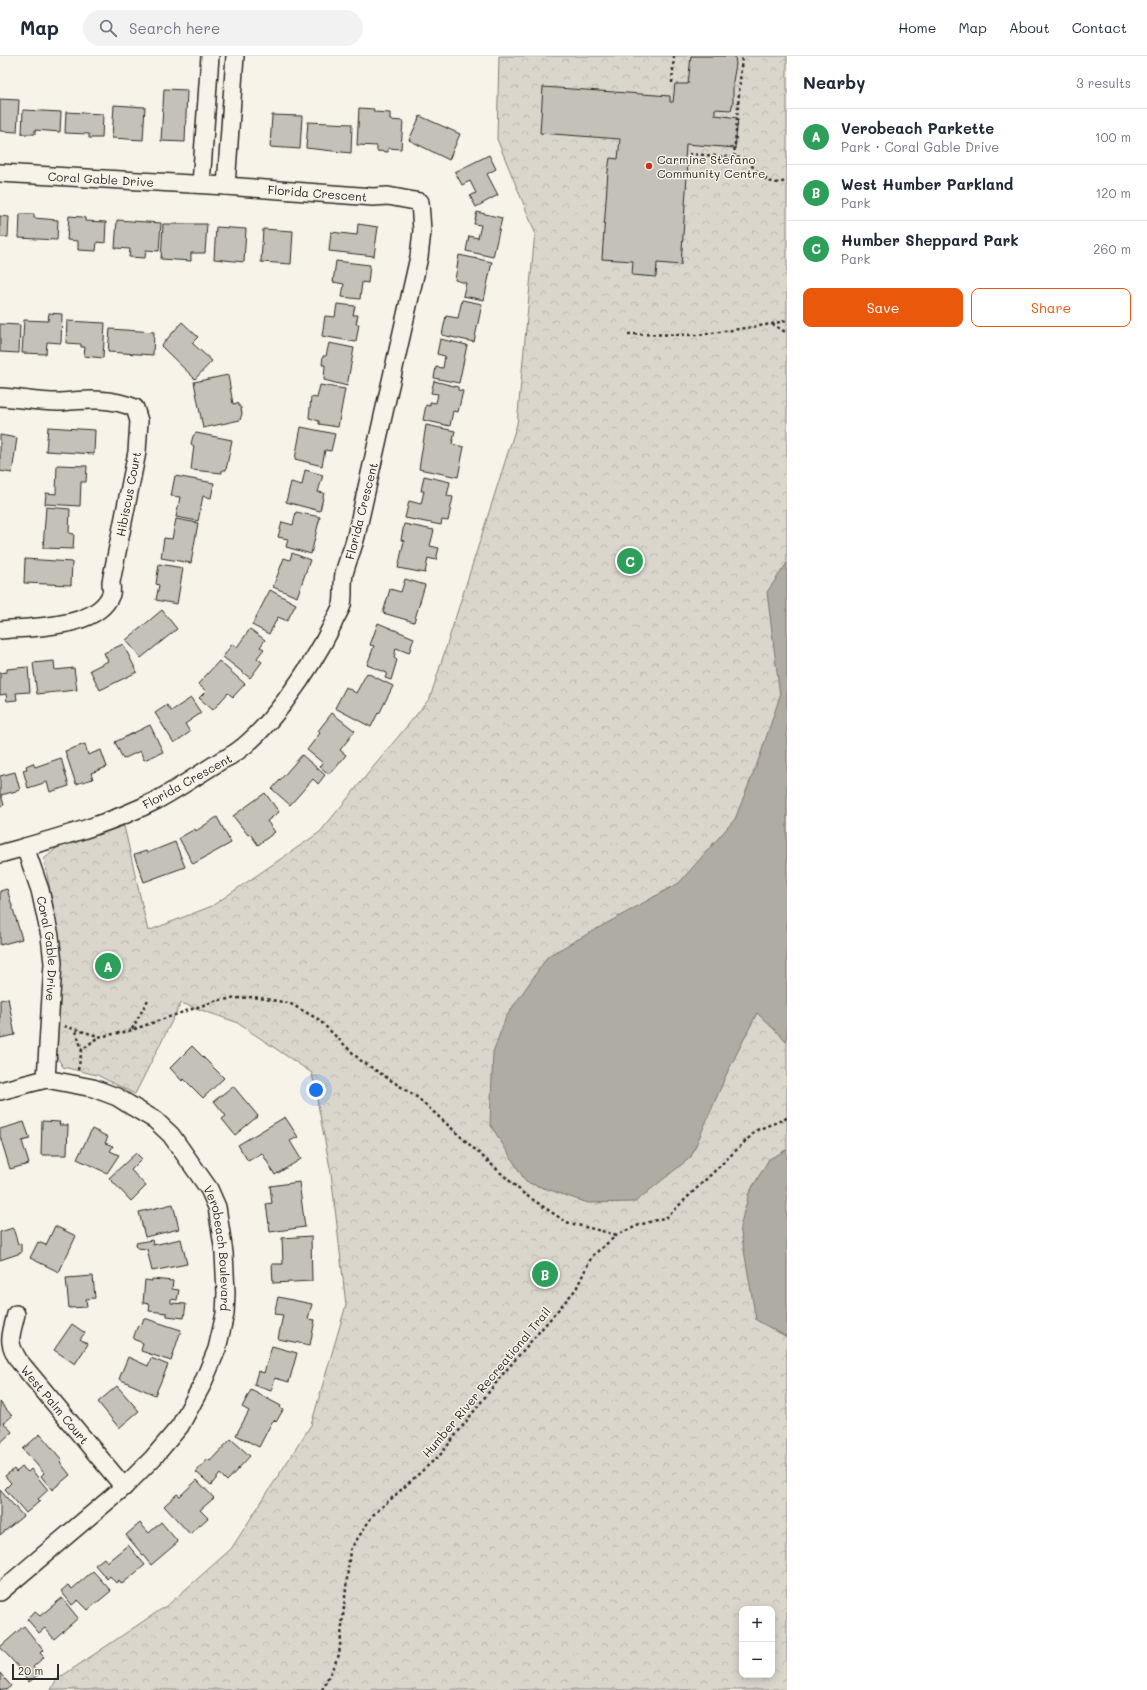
<!DOCTYPE html>
<html lang="en">
<head>
<meta charset="utf-8">
<style>
	:root { --surface:#fff; --page:#f2f2f3; --text:#1f2937; --muted:#747a83; --line:#e0e1e3; --accent:#ea580c }
	body { margin:0; font-family:Mali,sans-serif; background:var(--page); color:var(--text) }
	.controls { position:absolute; right:12px; bottom:12px; display:grid; overflow:hidden; border-radius:8px; box-shadow:0 2px 10px #0003 }
	.controls button { width:36px; height:36px; display:grid; place-items:center; padding:0; border:0; border-bottom:1px solid var(--line); background:var(--surface); color:var(--text); font:20px sans-serif }
	.scale { position:absolute; left:12px; bottom:10px; width:47px; box-sizing:border-box; padding-left:4px; border:2px solid #2b2b2b; border-top:0; font-size:11px; line-height:14px; white-space:nowrap; color:#2b2b2b; -webkit-text-stroke:3px #f7f3e8; paint-order:stroke }
	.you { position:absolute; left:316px; top:1034px; width:14px; height:14px; margin:-10px; border:3px solid #fff; border-radius:50%; background:#1a73e8; box-shadow:0 0 0 6px #1a73e833 }
	.badge { display:grid; place-items:center; width:26px; height:26px; border-radius:50%; background:var(--accent); color:#fff; font-size:13px; font-weight:700 }
	.pin { position:absolute; translate:-50% -50%; border:2px solid #fff; box-shadow:0 1px 4px #0006 }
	.list { margin:0; padding:0; list-style:none }
	h2 { display:flex; justify-content:space-between; align-items:center; height:52px; margin:0; padding:0 16px; font-size:17px }
	h2 small { font-size:13px; font-weight:400; color:var(--muted) }
	.list li { display:grid; grid-template-columns:26px 1fr auto; gap:12px; align-items:center; box-sizing:border-box; height:56px; padding:0 16px; border-top:1px solid var(--line) }
	.list b { display:block; font-size:15px; white-space:nowrap }
	.list p { margin:0; font-size:13px; white-space:nowrap; color:var(--muted) }
	.list em { font-size:13px; font-style:normal; color:var(--muted) }
	.actions { display:flex; gap:8px; padding:12px 16px }
	.actions a { flex:1; padding:9px 0; border:1px solid var(--accent); border-radius:8px; text-align:center; font-size:14px; color:var(--accent) }
	.actions .main { background:var(--accent); color:#fff }
	.icon { flex:none; width:22px; height:22px; fill:none; stroke:currentColor; stroke-width:2; stroke-linecap:round; stroke-linejoin:round }
	.map { position:relative; flex:none; width:787px; height:1634px; overflow:hidden }
	header { display:flex; align-items:center; gap:24px; box-sizing:border-box; height:56px; padding:0 20px; background:var(--surface); border-bottom:1px solid var(--line) }
	header strong { font-size:19px }
	nav { display:flex; gap:22px; margin-inline-start:auto; font-size:14px }
	.search { width:280px; height:36px; background:var(--page); display:flex; align-items:center; gap:10px; box-sizing:border-box; padding:0 14px; border-radius:22px; color:var(--muted); font-size:15px }
	main { display:flex }
	aside { flex:1; background:var(--surface) }
	.map>svg:first-child { display:block }
</style>
</head>
<body>
<header>
<strong>Map</strong>
<div class="search"><svg class="icon" aria-label="search" viewBox="0 0 24 24"><circle cx="10" cy="10" r="6"/><path d="M15 15l6 6"/></svg>Search here</div>
<nav><a>Home</a><a>Map</a><a>About</a><a>Contact</a></nav>
</header>
<main>
<div class="map">
<svg width="787" height="1634" viewBox="0 0 787 1634">
	<defs>
		<pattern id="park-crowns" width="20" height="18" patternUnits="userSpaceOnUse"><rect width="20" height="18" fill="#dad6cc"/><path d="M2 6a3 3 0 1 1 6 0M12 15a3 3 0 1 1 6 0" fill="none" stroke="#bbb8af"/></pattern>
	</defs>
	<rect width="100%" height="100%" fill="#f7f3e8"/>
	<filter id="ink" filterUnits="userSpaceOnUse"><feTurbulence type="fractalNoise" baseFrequency=".025" numOctaves="2"/><feDisplacementMap in="SourceGraphic" scale="8" xChannelSelector="R" yChannelSelector="G"/><feConvolveMatrix kernelMatrix="1 2 1 2 8 2 1 2 1" color-interpolation-filters="sRGB"/></filter>
	<g filter="url(#ink)">
		<path fill="url(#park-crowns)" stroke="#82807c" fill-rule="evenodd" d="M 499,0 L 787,0 L 787,1094 L 783,1095 L 787,1205 L 787,1634 L 51,1634 L 56,1624 L 169,1548 L 231,1493 L 311,1369 L 346,1249 L 331,1117 L 312,1017 L 236,966 L 181,947 L 135,1038 L 97,1019 L 63,1011 L 54,996 L 61,891 L 44,803 L 59,790 L 124,770 L 148,875 L 212,850 L 320,776 L 430,642 L 517,368 L 535,176 L 497,83 ZM 742,1553 L 772,1553 L 772,1619 L 742,1619 Z"/>
		<g fill="#afaca4" stroke="#7a7874">
			<path d="M 787,507 L 787,984 L 786,985 L 757,957 L 727,1017 L 691,1101 L 635,1146 L 588,1147 L 526,1126 L 490,1068 L 493,996 L 506,961 L 548,900 L 679,827 L 735,763 L 760,700 L 780,640 L 767,536 Z"/>
			<path d="M 787,1094 L 787,1281 L 756,1264 L 740,1171 L 749,1137 L 769,1103 Z"/>
		</g>
		<g fill="#c4c1b9" stroke="#2b2b2b">
			<path d="M 691,0 L 735,0 L 736,8 L 733,25 L 733,46 L 731,54 L 715,53 L 715,59 L 738,62 L 735,92 L 686,88 L 685,105 L 688,105 L 681,209 L 657,207 L 656,221 L 632,219 L 633,205 L 602,203 L 608,115 L 610,102 L 618,103 L 620,83 L 540,77 L 543,31 L 670,40 L 670,46 L 673,46 L 675,28 L 688,28 Z"/>
			<path d="M 164,33 L 187,34 L 185,86 L 161,85 Z"/>
			<path d="M 0,43 L 19,44 L 17,76 L 0,75 Z"/>
			<path d="M 114,49 L 145,51 L 143,84 L 112,82 Z"/>
			<path d="M 359,52 L 374,53 L 374,56 L 390,57 L 390,64 L 403,65 L 401,93 L 388,92 L 388,96 L 377,95 L 377,90 L 357,89 Z"/>
			<path d="M 23,54 L 61,56 L 60,76 L 35,74 L 35,78 L 22,78 Z"/>
			<path d="M 66,56 L 103,58 L 102,82 L 89,82 L 89,78 L 65,77 Z"/>
			<path d="M 272,59 L 302,60 L 300,93 L 270,91 Z"/>
			<path d="M 420,60 L 460,78 L 449,104 L 409,84 Z"/>
			<path d="M 308,66 L 352,68 L 351,97 L 306,92 Z"/>
			<path d="M 489,99 L 496,113 L 487,118 L 498,139 L 476,151 L 470,140 L 476,137 L 470,125 L 462,129 L 455,116 Z"/>
			<path d="M 477,156 L 502,162 L 493,201 L 466,195 L 469,180 L 478,182 L 481,169 L 474,168 Z"/>
			<path d="M 20,158 L 34,158 L 34,162 L 58,164 L 57,184 L 19,182 Z"/>
			<path d="M 0,160 L 9,161 L 8,181 L 0,181 Z"/>
			<path d="M 69,160 L 82,161 L 85,162 L 85,165 L 106,166 L 105,187 L 97,186 L 96,195 L 78,194 L 78,185 L 67,184 Z"/>
			<path d="M 117,164 L 161,167 L 159,195 L 146,194 L 145,202 L 129,201 L 130,193 L 115,192 Z"/>
			<path d="M 163,168 L 207,168 L 205,197 L 191,197 L 191,205 L 161,203 Z"/>
			<path d="M 358,168 L 378,171 L 374,200 L 329,195 L 331,176 L 357,179 Z"/>
			<path d="M 216,171 L 246,173 L 244,206 L 214,203 Z"/>
			<path d="M 263,173 L 293,175 L 291,208 L 261,206 Z"/>
			<path d="M 459,199 L 492,206 L 484,244 L 463,240 L 466,227 L 455,224 Z"/>
			<path d="M 336,205 L 370,209 L 368,227 L 362,226 L 360,243 L 342,241 L 344,228 L 333,226 Z"/>
			<path d="M 462,244 L 482,248 L 474,286 L 442,279 L 446,260 L 458,262 Z"/>
			<path d="M 337,248 L 355,250 L 353,259 L 358,259 L 356,268 L 359,268 L 356,286 L 322,280 L 325,260 L 335,261 Z"/>
			<path d="M 49,257 L 62,258 L 61,287 L 47,286 L 46,298 L 22,297 L 24,264 L 48,265 Z"/>
			<path d="M 67,265 L 105,267 L 103,302 L 84,300 L 85,291 L 81,291 L 81,288 L 66,287 Z"/>
			<path d="M 182,266 L 198,281 L 192,287 L 212,305 L 195,323 L 161,290 Z"/>
			<path d="M 0,268 L 20,269 L 19,297 L 0,296 Z"/>
			<path d="M 110,273 L 154,276 L 153,299 L 108,296 Z"/>
			<path d="M 440,283 L 467,289 L 459,327 L 434,322 L 436,311 L 443,312 L 445,300 L 437,298 Z"/>
			<path d="M 329,287 L 354,292 L 347,330 L 324,324 L 325,309 L 322,309 L 323,300 L 326,300 Z"/>
			<path d="M 228,319 L 233,348 L 237,347 L 241,352 L 242,358 L 240,364 L 203,372 L 194,326 Z"/>
			<path d="M 434,325 L 458,331 L 458,334 L 463,335 L 458,356 L 453,355 L 450,370 L 423,364 L 426,349 L 430,350 L 430,346 L 436,347 L 438,338 L 431,337 Z"/>
			<path d="M 320,329 L 345,333 L 338,371 L 319,368 L 319,365 L 309,362 L 311,341 L 317,342 Z"/>
			<path d="M 426,369 L 455,375 L 452,388 L 464,391 L 458,421 L 419,413 Z"/>
			<path d="M 48,371 L 95,374 L 94,398 L 46,395 Z"/>
			<path d="M 301,371 L 335,378 L 331,395 L 325,394 L 322,410 L 295,403 Z"/>
			<path d="M 196,377 L 232,384 L 226,414 L 222,414 L 222,417 L 191,414 L 193,397 L 194,390 L 191,388 L 193,380 Z"/>
			<path d="M 0,379 L 17,382 L 12,417 L 0,415 Z"/>
			<path d="M 57,409 L 87,410 L 86,426 L 81,426 L 80,450 L 45,448 L 46,437 L 56,438 Z"/>
			<path d="M 305,414 L 323,419 L 318,436 L 324,437 L 320,455 L 286,446 L 291,426 L 302,429 Z"/>
			<path d="M 175,420 L 214,427 L 211,442 L 203,440 L 198,465 L 176,461 L 180,441 L 171,440 Z"/>
			<path d="M 424,420 L 450,426 L 447,440 L 453,441 L 448,465 L 442,464 L 441,469 L 405,462 L 409,445 L 421,448 L 424,435 L 421,435 Z"/>
			<path d="M 46,451 L 70,453 L 69,477 L 74,478 L 73,493 L 43,492 Z"/>
			<path d="M 296,456 L 320,461 L 311,498 L 286,491 L 288,483 L 278,481 L 282,466 L 293,469 Z"/>
			<path d="M 176,463 L 198,467 L 191,507 L 161,502 L 164,482 L 172,483 Z"/>
			<path d="M 404,468 L 434,474 L 430,490 L 439,492 L 436,504 L 428,502 L 425,517 L 398,512 L 404,485 L 401,484 Z"/>
			<path d="M 292,497 L 310,504 L 297,541 L 273,531 L 284,502 L 290,504 Z"/>
			<path d="M 25,503 L 72,506 L 71,529 L 24,527 Z"/>
			<path d="M 159,508 L 183,512 L 177,548 L 156,544 L 159,529 L 156,528 Z"/>
			<path d="M 405,523 L 425,529 L 414,566 L 383,557 L 390,533 L 401,536 Z"/>
			<path d="M 270,534 L 296,548 L 287,565 L 278,561 L 269,578 L 252,569 Z"/>
			<path d="M 162,554 L 177,573 L 141,602 L 126,584 Z"/>
			<path d="M 378,567 L 414,582 L 409,597 L 396,592 L 394,602 L 397,604 L 391,624 L 385,622 L 387,617 L 367,609 L 374,590 L 370,589 Z"/>
			<path d="M 250,573 L 265,584 L 260,591 L 264,593 L 257,602 L 262,606 L 250,622 L 223,601 L 232,588 L 237,591 Z"/>
			<path d="M 123,588 L 137,616 L 100,634 L 90,614 L 108,605 L 104,597 Z"/>
			<path d="M 54,605 L 55,614 L 74,612 L 77,634 L 37,638 L 33,607 Z"/>
			<path d="M 219,605 L 245,628 L 233,641 L 228,637 L 213,654 L 199,642 L 206,635 L 198,628 Z"/>
			<path d="M 28,611 L 30,636 L 16,637 L 17,644 L 7,645 L 6,638 L 0,639 L 0,617 L 7,616 L 7,613 Z"/>
			<path d="M 367,617 L 393,630 L 379,658 L 378,657 L 371,671 L 335,652 L 346,631 L 356,637 Z"/>
			<path d="M 191,642 L 201,657 L 185,668 L 190,676 L 174,687 L 155,657 L 167,649 L 171,655 Z"/>
			<path d="M 332,657 L 355,675 L 340,694 L 346,699 L 334,714 L 333,713 L 329,718 L 320,711 L 323,707 L 307,694 L 320,677 L 318,675 Z"/>
			<path d="M 150,669 L 163,696 L 144,704 L 140,695 L 123,703 L 115,686 Z"/>
			<path d="M 85,688 L 88,699 L 101,694 L 107,711 L 91,717 L 93,723 L 76,728 L 65,695 Z"/>
			<path d="M 302,699 L 325,719 L 318,728 L 313,723 L 290,749 L 272,733 Z"/>
			<path d="M 61,702 L 69,730 L 50,736 L 47,726 L 28,732 L 23,714 L 27,713 L 26,710 L 33,707 L 35,711 Z"/>
			<path d="M 15,716 L 20,734 L 1,739 L 4,749 L 0,750 L 0,720 Z"/>
			<path d="M 265,737 L 279,756 L 267,765 L 275,776 L 258,789 L 250,778 L 248,779 L 233,760 Z"/>
			<path d="M 217,761 L 231,787 L 193,808 L 179,782 L 195,773 L 196,775 Z"/>
			<path d="M 175,786 L 185,811 L 144,826 L 134,799 L 146,795 L 147,797 Z"/>
			<path d="M 7,833 L 22,883 L 0,889 L 0,835 Z"/>
			<path d="M 8,942 L 15,979 L 0,982 L 0,944 Z"/>
			<path d="M 192,990 L 224,1022 L 203,1042 L 184,1023 L 182,1025 L 170,1012 Z"/>
			<path d="M 233,1030 L 258,1060 L 235,1079 L 222,1063 L 226,1060 L 214,1045 Z"/>
			<path d="M 285,1061 L 298,1081 L 290,1085 L 301,1103 L 275,1119 L 262,1097 L 248,1105 L 238,1089 Z"/>
			<path d="M 42,1065 L 60,1066 L 59,1069 L 68,1069 L 67,1099 L 41,1099 Z"/>
			<path d="M 24,1066 L 30,1083 L 22,1085 L 29,1108 L 10,1113 L 0,1080 L 0,1073 Z"/>
			<path d="M 92,1073 L 108,1081 L 105,1087 L 113,1090 L 110,1095 L 119,1099 L 107,1117 L 77,1103 Z"/>
			<path d="M 136,1097 L 142,1103 L 131,1114 L 146,1130 L 131,1145 L 109,1122 Z"/>
			<path d="M 299,1126 L 305,1171 L 270,1176 L 266,1148 L 272,1147 L 270,1130 Z"/>
			<path d="M 173,1148 L 179,1173 L 145,1181 L 139,1156 Z"/>
			<path d="M 55,1170 L 76,1180 L 59,1216 L 30,1202 L 38,1186 L 46,1189 Z"/>
			<path d="M 13,1172 L 18,1188 L 21,1187 L 21,1197 L 0,1204 L 0,1176 Z"/>
			<path d="M 311,1180 L 312,1225 L 273,1227 L 272,1208 L 283,1208 L 282,1182 Z"/>
			<path d="M 181,1183 L 187,1208 L 152,1215 L 147,1193 L 137,1192 L 136,1187 L 152,1184 L 153,1189 Z"/>
			<path d="M 93,1220 L 95,1242 L 86,1243 L 87,1251 L 69,1252 L 66,1222 Z"/>
			<path d="M 152,1223 L 173,1225 L 172,1233 L 179,1234 L 177,1244 L 171,1243 L 171,1247 L 186,1248 L 184,1262 L 167,1260 L 167,1257 L 149,1255 L 150,1248 L 143,1247 L 145,1224 L 152,1225 Z"/>
			<path d="M 278,1241 L 312,1248 L 308,1263 L 315,1264 L 310,1289 L 278,1283 L 283,1259 L 274,1258 Z"/>
			<path d="M 144,1262 L 181,1274 L 171,1305 L 141,1295 L 143,1287 L 133,1283 L 138,1269 L 141,1270 Z"/>
			<path d="M 72,1268 L 85,1277 L 80,1283 L 88,1288 L 75,1308 L 54,1294 Z"/>
			<path d="M 272,1290 L 297,1297 L 289,1326 L 275,1322 L 271,1335 L 254,1329 L 258,1315 L 264,1317 Z"/>
			<path d="M 128,1301 L 148,1310 L 151,1302 L 168,1309 L 155,1339 L 119,1323 Z"/>
			<path d="M 117,1330 L 139,1355 L 119,1372 L 98,1346 Z"/>
			<path d="M 251,1334 L 281,1350 L 280,1352 L 283,1354 L 276,1366 L 274,1364 L 272,1366 L 259,1391 L 236,1379 L 249,1355 L 242,1351 Z"/>
			<path d="M 0,1346 L 12,1360 L 4,1367 L 12,1376 L 0,1387 Z"/>
			<path d="M 40,1378 L 62,1404 L 60,1406 L 70,1419 L 52,1434 L 41,1420 L 44,1417 L 23,1393 Z"/>
			<path d="M 231,1383 L 250,1400 L 227,1425 L 220,1418 L 211,1429 L 196,1416 L 208,1403 L 210,1405 Z"/>
			<path d="M 22,1411 L 28,1416 L 31,1413 L 48,1434 L 38,1443 L 40,1445 L 26,1457 L 5,1433 L 11,1427 L 5,1420 L 14,1413 L 16,1416 Z"/>
			<path d="M 197,1424 L 214,1442 L 200,1454 L 208,1462 L 190,1478 L 164,1450 L 177,1438 L 180,1440 Z"/>
			<path d="M 0,1434 L 23,1460 L 0,1479 Z"/>
			<path d="M 161,1466 L 178,1486 L 151,1509 L 126,1479 L 140,1467 L 149,1477 Z"/>
			<path d="M 128,1489 L 145,1509 L 122,1528 L 119,1524 L 116,1527 L 110,1520 L 107,1523 L 95,1509 L 104,1502 L 107,1506 Z"/>
			<path d="M 93,1515 L 111,1535 L 88,1554 L 78,1544 L 72,1549 L 61,1535 L 68,1529 L 72,1533 Z"/>
			<path d="M 62,1542 L 78,1562 L 54,1583 L 45,1572 L 39,1577 L 27,1563 L 35,1556 L 40,1560 Z"/>
			<path d="M 24,1570 L 43,1594 L 40,1597 L 44,1601 L 33,1611 L 39,1618 L 29,1626 L 23,1618 L 24,1617 L 0,1591 Z"/>
			<path d="M 0,1617 L 11,1630 L 6,1634 L 0,1634 Z"/>
		</g>
		<g fill="none" stroke-linecap="round" stroke-linejoin="round">
			<g stroke="#2b2b2b" stroke-width="20">
				<g id="street">
					<path id="s1" d="M 0,117 L 226,130 L 373,141 L 388,140 L 420,146 L 422,175 L 419,201 L 356,480 C 353,493 347,505 344,518 C 342,528 344,539 342,549 C 340,555 335,562 333,568 C 314,607 262,688 222,704 C 201,717 179,732 157,744 C 108,769 53,783 0,798"/>
					<path d="M 201,128 L 210,0"/>
					<path d="M 226,130 L 235,0"/>
					<path d="M 0,341 C 19,342 44,347 62,346 C 87,343 112,342 135,352 L 139,365 L 137,396 L 111,526 C 111,530 112,535 111,538 C 98,573 31,571 0,574"/>
					<path id="s2" d="M 25,791 L 40,834 L 50,880 L 53,907 L 46,1023"/>
					<path id="s3" d="M 0,1035 L 46,1023 L 93,1032 L 117,1041 L 133,1051 L 155,1064 L 171,1079 L 209,1133 L 217,1151 L 224,1197 L 226,1237 L 225,1258 L 217,1293 L 202,1329 L 180,1370 L 153,1402 L 124,1431 L 0,1536"/>
					<path id="s4" d="M 16,1258 C 11,1281 6,1284 19,1305 L 124,1431"/>
				</g>
			</g>
			<g stroke="#2b2b2b" stroke-width="2.5" stroke-dasharray="3 3" stroke-linecap="butt">
				<path d="M 672,27 L 674,0"/>
				<path d="M 689,98 L 745,102 C 756,114 769,134 787,124"/>
				<path d="M 734,101 L 742,0"/>
				<path d="M 772,268 L 787,277"/>
				<path d="M 628,278 L 699,279 L 772,268 L 787,264"/>
				<path d="M 64,970 L 98,980"/>
				<path d="M 132,973 L 149,942"/>
				<path d="M 76,975 L 82,994"/>
				<path d="M 78,1014 L 82,994 L 98,981 L 129,975 L 218,944 L 253,941 L 289,947 L 318,963 L 360,1004 L 418,1042 L 523,1137 L 566,1166 L 617,1179"/>
				<path d="M 322,1634 L 339,1599 L 350,1494 L 373,1459 L 441,1398 L 502,1319 L 576,1233 L 592,1200 L 617,1179 L 639,1169 L 667,1161 L 757,1074 L 787,1062"/>
			</g>
			<use href="#street" stroke="#f7f3e8" stroke-width="17"/>
		</g>
	</g>
	<circle fill="#c8321e" stroke="#f7f3e8" stroke-width="1.5" cx="649" cy="110" r="4"/>
	<g text-anchor="middle" dominant-baseline="central" stroke-width="3" stroke-linejoin="round" paint-order="stroke">
		<g font-size="12" fill="#2b2b2b" stroke="#f7f3e8" text-anchor="start">
			<text x="657" y="103">Carmine Stefano<tspan x="657" dy="14">Community Centre</tspan></text>
		</g>
		<g font-size="12" fill="#2b2b2b" stroke="#f7f3e8">
			<text stroke="none"><textPath href="#s1" startOffset="101">Coral Gable Drive</textPath></text>
			<text stroke="none"><textPath href="#s1" startOffset="318">Florida Crescent</textPath></text>
			<text transform="translate(128 438) rotate(-79)">Hibiscus Court</text>
			<text transform="translate(361 455) rotate(-76)">Florida Crescent</text>
			<text transform="translate(187 725) rotate(-29)">Florida Crescent</text>
			<text stroke="none"><textPath href="#s2" startOffset="105">Coral Gable Drive</textPath></text>
			<text stroke="none"><textPath href="#s3" startOffset="314">Verobeach Boulevard</textPath></text>
			<text transform="translate(486 1326) rotate(-50)">Humber River Recreational Trail</text>
			<text stroke="none"><textPath href="#s4" startOffset="106">West Palm Court</textPath></text>
		</g>
	</g>
</svg>
<div class="controls">
<button>+</button>
<button>−</button>
</div>
<div class="scale">20 m</div>
<div class="you"></div>
<div class="pin badge" style="left:108px;top:910px;background:#2e9e5b">A</div>
<div class="pin badge" style="left:545px;top:1218px;background:#2e9e5b">B</div>
<div class="pin badge" style="left:630px;top:505px;background:#2e9e5b">C</div>
</div>
<aside>
<h2>Nearby<small>3 results</small></h2>
<ul class="list">
<li><span class="badge" style="background:#2e9e5b">A</span><div><b>Verobeach Parkette</b><p>Park · Coral Gable Drive</p></div><em>100 m</em></li>
<li><span class="badge" style="background:#2e9e5b">B</span><div><b>West Humber Parkland</b><p>Park</p></div><em>120 m</em></li>
<li><span class="badge" style="background:#2e9e5b">C</span><div><b>Humber Sheppard Park</b><p>Park</p></div><em>260 m</em></li>
</ul>
<div class="actions"><a class="main">Save</a><a>Share</a></div>
</aside>
</main>
</body>
</html>
